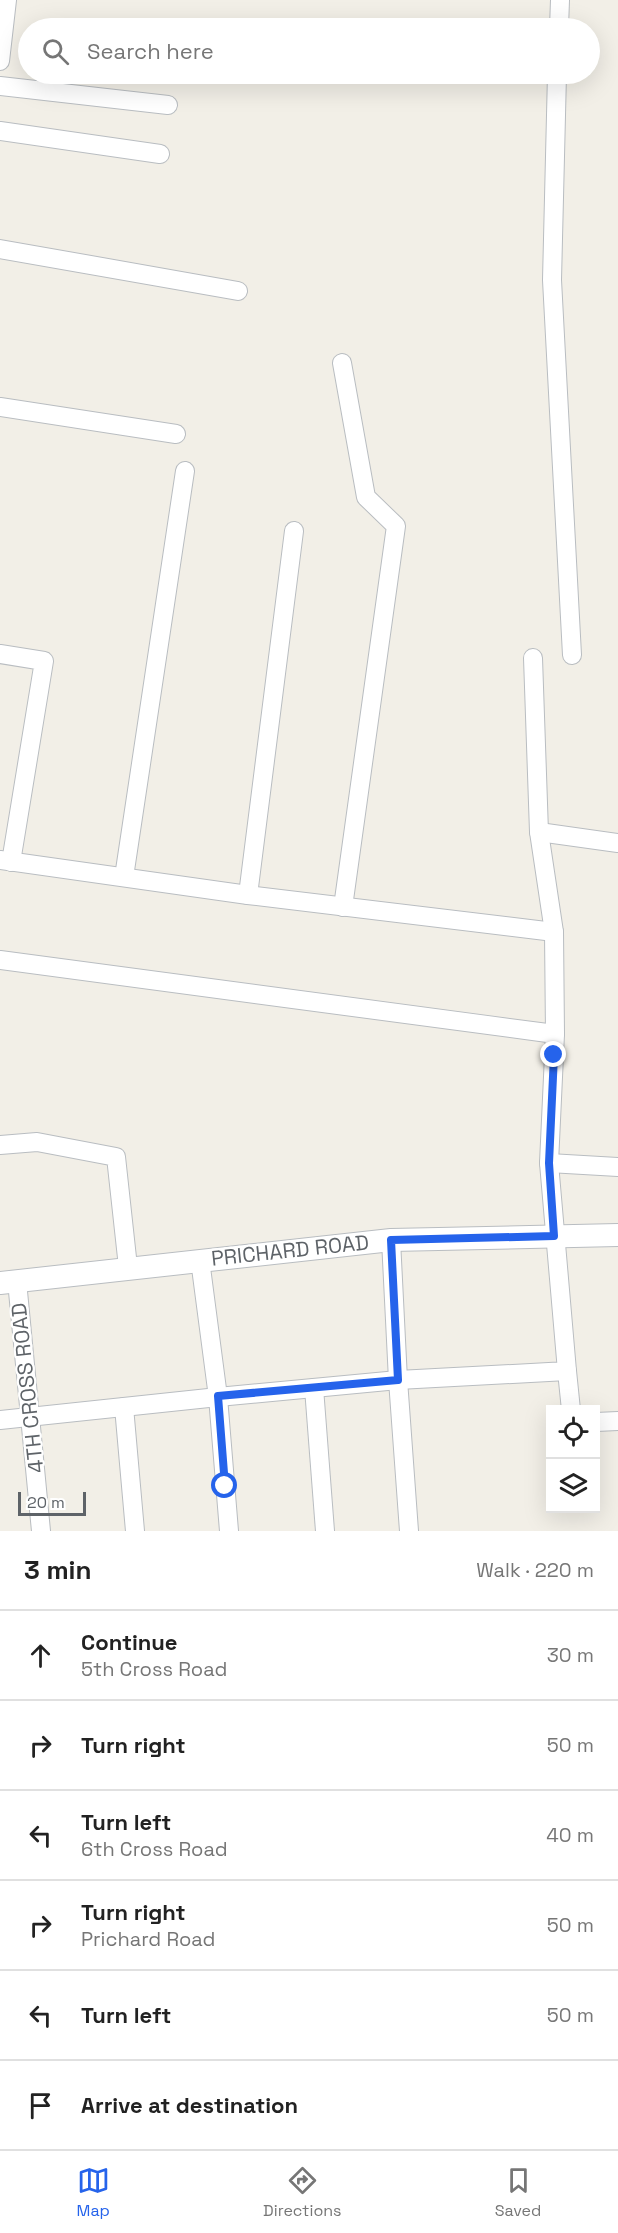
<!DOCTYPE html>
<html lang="en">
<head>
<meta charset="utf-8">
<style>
	:root { --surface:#fff; --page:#f6f6f6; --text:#222; --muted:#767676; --line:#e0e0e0; --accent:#2563eb }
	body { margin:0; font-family:"Space Grotesk",sans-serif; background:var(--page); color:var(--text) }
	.controls { position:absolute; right:18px; bottom:18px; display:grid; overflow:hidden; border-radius:0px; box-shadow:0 6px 24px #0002 }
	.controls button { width:54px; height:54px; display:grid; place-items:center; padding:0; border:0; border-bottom:2px solid var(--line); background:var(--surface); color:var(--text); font:30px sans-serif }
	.scale { position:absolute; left:18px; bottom:15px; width:68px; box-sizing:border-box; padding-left:6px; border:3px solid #5e6368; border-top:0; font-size:16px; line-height:21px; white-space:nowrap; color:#5e6368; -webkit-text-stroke:4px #fff; paint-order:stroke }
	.stop { position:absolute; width:18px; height:18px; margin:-14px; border:4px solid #2563eb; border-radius:50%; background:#fff }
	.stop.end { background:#2563eb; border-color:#fff; box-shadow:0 2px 6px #0008 }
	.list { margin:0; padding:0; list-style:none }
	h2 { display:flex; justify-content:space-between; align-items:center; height:78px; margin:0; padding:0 24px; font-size:26px }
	h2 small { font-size:20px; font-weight:400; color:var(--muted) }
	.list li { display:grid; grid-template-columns:39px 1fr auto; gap:18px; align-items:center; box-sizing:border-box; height:90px; padding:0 24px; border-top:2px solid var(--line) }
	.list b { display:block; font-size:22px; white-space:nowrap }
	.list p { margin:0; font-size:20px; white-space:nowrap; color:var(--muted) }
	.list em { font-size:20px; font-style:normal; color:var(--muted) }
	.icon { flex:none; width:33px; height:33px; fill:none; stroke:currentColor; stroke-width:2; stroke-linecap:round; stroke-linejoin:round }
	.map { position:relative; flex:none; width:618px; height:1531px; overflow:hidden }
	.search { position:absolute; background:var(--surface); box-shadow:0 6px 24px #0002; left:18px; right:18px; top:18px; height:66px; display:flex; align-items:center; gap:15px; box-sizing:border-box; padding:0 21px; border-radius:33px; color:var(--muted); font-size:22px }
	.sheet { height:618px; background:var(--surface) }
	nav { display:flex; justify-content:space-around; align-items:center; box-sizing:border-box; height:84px; border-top:2px solid var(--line); background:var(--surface); font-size:16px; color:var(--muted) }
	nav a { display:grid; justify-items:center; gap:3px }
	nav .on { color:var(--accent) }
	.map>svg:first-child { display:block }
</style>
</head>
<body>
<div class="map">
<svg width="618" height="1531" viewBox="0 0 618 1531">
	<rect width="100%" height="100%" fill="#f2efe7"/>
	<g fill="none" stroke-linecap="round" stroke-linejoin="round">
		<g stroke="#b9bdc1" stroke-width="20">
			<g id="minor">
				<path d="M 559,28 L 560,0"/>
				<path d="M 0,61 L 7,0"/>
				<path d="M 557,74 L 552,280 L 572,655"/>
				<path d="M 0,86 L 168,105"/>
				<path d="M 0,131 L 160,154"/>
				<path d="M 0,249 L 238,291"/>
				<path d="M 342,363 L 366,497 L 396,526 L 343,907"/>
				<path d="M 0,407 L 176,434"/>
				<path d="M 0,654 L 44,661 L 11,862"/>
				<path d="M 539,832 L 618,843"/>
				<path d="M 0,860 L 248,895 L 554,932"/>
				<path d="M 124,877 L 185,471"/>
				<path d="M 248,895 L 294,531"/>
				<path d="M 0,960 L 555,1034"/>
				<path d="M 0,1145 L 37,1142 L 116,1157 L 128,1267"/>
				<path d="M 549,1163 L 618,1167"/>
				<path d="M 391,1240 L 398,1380 L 409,1531"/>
				<path d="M 200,1260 L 218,1397 L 229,1531"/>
				<path d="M 17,1281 L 41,1531"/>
				<path d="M 567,1371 L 571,1410"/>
				<path d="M 314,1388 L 325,1531"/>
				<path d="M 124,1407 L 135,1531"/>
				<path d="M 0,1420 L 218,1397 L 398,1380 L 567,1371 L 549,1163 L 555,1034 L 554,932 L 539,832 L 533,658"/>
				<path d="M 596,1422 L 618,1421"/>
			</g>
		</g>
		<g stroke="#b9bdc1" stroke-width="24">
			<path id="tertiary" d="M 0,1283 L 391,1240 L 618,1235"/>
		</g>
		<use href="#minor" stroke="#fff" stroke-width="18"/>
		<use href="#tertiary" stroke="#fff" stroke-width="22"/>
	</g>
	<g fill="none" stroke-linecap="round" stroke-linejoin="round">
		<path stroke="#2563eb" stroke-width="8" d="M 225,1486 L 218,1396 L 398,1380 L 391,1240 L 554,1236 L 549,1163 L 554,1055"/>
	</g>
	<g text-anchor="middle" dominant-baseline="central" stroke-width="4.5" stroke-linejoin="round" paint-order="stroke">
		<g font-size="21" fill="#5e6368" stroke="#fff">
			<text transform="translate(290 1250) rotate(-6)">PRICHARD ROAD</text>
			<text transform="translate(27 1388) rotate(-96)">4TH CROSS ROAD</text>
		</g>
	</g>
</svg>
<div class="controls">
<button><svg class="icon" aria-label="locate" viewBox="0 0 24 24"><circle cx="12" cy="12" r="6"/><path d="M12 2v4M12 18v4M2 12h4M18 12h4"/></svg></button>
<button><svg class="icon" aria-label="layers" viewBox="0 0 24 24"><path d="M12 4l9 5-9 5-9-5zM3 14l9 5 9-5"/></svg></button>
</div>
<div class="scale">20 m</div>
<div class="stop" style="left:225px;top:1486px"></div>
<div class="stop end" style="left:554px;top:1055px"></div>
<div class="search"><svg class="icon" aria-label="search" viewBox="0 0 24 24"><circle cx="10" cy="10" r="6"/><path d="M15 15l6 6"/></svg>Search here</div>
</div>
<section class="sheet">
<h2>3 min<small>Walk · 220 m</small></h2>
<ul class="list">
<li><svg class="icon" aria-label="ahead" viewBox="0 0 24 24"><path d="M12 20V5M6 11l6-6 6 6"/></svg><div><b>Continue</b><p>5th Cross Road</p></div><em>30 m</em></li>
<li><svg class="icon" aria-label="right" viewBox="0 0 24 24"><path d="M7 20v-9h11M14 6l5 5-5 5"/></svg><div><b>Turn right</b></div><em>50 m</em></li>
<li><svg class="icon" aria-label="left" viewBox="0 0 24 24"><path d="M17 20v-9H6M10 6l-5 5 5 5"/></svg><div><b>Turn left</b><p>6th Cross Road</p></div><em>40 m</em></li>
<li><svg class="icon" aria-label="right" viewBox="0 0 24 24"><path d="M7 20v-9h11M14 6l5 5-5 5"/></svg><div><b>Turn right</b><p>Prichard Road</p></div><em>50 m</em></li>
<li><svg class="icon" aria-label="left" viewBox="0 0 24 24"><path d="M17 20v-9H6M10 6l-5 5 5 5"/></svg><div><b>Turn left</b></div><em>50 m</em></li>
<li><svg class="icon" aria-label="arrive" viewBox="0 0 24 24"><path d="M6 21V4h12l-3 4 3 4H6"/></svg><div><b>Arrive at destination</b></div></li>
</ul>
</section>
<nav>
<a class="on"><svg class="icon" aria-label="map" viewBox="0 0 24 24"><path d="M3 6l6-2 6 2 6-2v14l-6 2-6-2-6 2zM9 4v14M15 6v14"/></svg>Map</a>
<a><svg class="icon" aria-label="directions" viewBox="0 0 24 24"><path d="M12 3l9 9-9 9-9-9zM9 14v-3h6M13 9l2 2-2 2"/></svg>Directions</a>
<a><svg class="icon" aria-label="saved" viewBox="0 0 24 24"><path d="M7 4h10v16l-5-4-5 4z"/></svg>Saved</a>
</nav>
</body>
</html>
